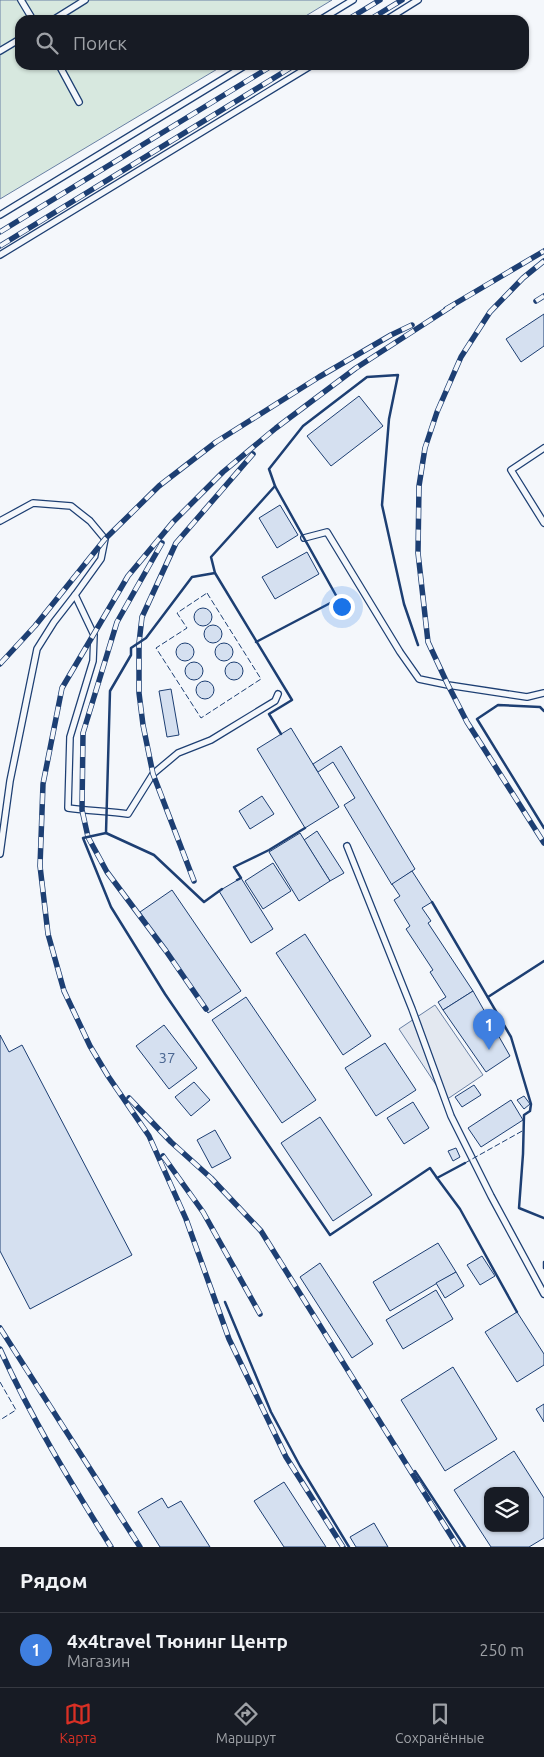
<!DOCTYPE html>
<html lang="ru">
<head>
<meta charset="utf-8">
<style>
	:root { --surface:#171b24; --page:#242831; --text:#f1f3f6; --muted:#9ea1a6; --line:#363941; --accent:#d93025 }
	body { margin:0; font-family:Ubuntu,sans-serif; background:var(--page); color:var(--text) }
	.controls { position:absolute; right:15px; bottom:15px; display:grid; overflow:hidden; border-radius:10px; box-shadow:0 1px 4px #0004 }
	.controls button { width:45px; height:45px; display:grid; place-items:center; padding:0; border:0; border-bottom:1px solid var(--line); background:var(--surface); color:var(--text); font:25px sans-serif }
	.you { position:absolute; left:341px; top:606px; width:18px; height:18px; margin:-12px; border:4px solid #fff; border-radius:50%; background:#1a73e8; box-shadow:0 0 0 8px #1a73e833 }
	.badge { display:grid; place-items:center; width:32px; height:32px; border-radius:50%; background:var(--accent); color:#fff; font-size:16px; font-weight:700 }
	.pin { position:absolute; translate:-50% -41px; filter:drop-shadow(0 1px 2px #0008) }
	.pin::after { content:''; position:absolute; top:26px; width:18px; height:15px; background:inherit; clip-path:polygon(0 0,100% 0,50% 100%) }
	.list { margin:0; padding:0; list-style:none }
	h2 { display:flex; justify-content:space-between; align-items:center; height:65px; margin:0; padding:0 20px; font-size:21px }
	h2 small { font-size:16px; font-weight:400; color:var(--muted) }
	.list li { display:grid; grid-template-columns:32px 1fr auto; gap:15px; align-items:center; box-sizing:border-box; height:75px; padding:0 20px; border-top:1px solid var(--line) }
	.list b { display:block; font-size:19px; white-space:nowrap }
	.list p { margin:0; font-size:16px; white-space:nowrap; color:var(--muted) }
	.list em { font-size:16px; font-style:normal; color:var(--muted) }
	.icon { flex:none; width:28px; height:28px; fill:none; stroke:currentColor; stroke-width:2; stroke-linecap:round; stroke-linejoin:round }
	.map { position:relative; flex:none; width:544px; height:1547px; overflow:hidden }
	.search { position:absolute; background:var(--surface); box-shadow:0 1px 4px #0004; left:15px; right:15px; top:15px; height:55px; display:flex; align-items:center; gap:12px; box-sizing:border-box; padding:0 18px; border-radius:15px; color:var(--muted); font-size:19px }
	.sheet { height:140px; background:var(--surface) }
	nav { display:flex; justify-content:space-around; align-items:center; box-sizing:border-box; height:70px; border-top:1px solid var(--line); background:var(--surface); font-size:14px; color:var(--muted) }
	nav a { display:grid; justify-items:center; gap:2px }
	nav .on { color:var(--accent) }
	.map>svg:first-child { display:block }
</style>
</head>
<body>
<div class="map">
<svg width="544" height="1547" viewBox="0 0 544 1547">
	<rect width="100%" height="100%" fill="#f4f7fb"/>
	<path fill="#d7e8df" stroke="#687fa3" d="M 0,0 L 332,0 L 299,20 L 20,20 L 20,65 L 224,65 L 0,199 Z"/>
	<path fill="#e3e8f0" stroke="#687fa3" d="M 435,1005 L 483,1075 L 446,1100 L 399,1029 Z"/>
	<g fill="#d5e0f0" stroke="#1d3f73" fill-rule="evenodd">
		<path d="M 544,314 L 544,346 L 521,362 L 506,339 Z"/>
		<path d="M 359,396 L 383,426 L 331,466 L 307,436 Z"/>
		<path d="M 280,505 L 298,535 L 277,548 L 259,518 Z"/>
		<path d="M 307,552 L 319,574 L 275,599 L 262,577 Z"/>
		<circle cx="203" cy="617" r="9"/>
		<circle cx="213" cy="634" r="9"/>
		<circle cx="224" cy="652" r="9"/>
		<circle cx="185" cy="652" r="9"/>
		<circle cx="194" cy="671" r="9"/>
		<circle cx="234" cy="671" r="9"/>
		<circle cx="205" cy="690" r="9"/>
		<path d="M 171,689 L 179,735 L 167,737 L 159,691 Z"/>
		<path d="M 291,728 L 339,807 L 305,828 L 257,749 Z"/>
		<path d="M 341,746 L 415,869 L 392,885 L 344,805 L 355,798 L 333,762 L 318,772 L 313,764 Z"/>
		<path d="M 262,796 L 274,814 L 250,829 L 239,811 Z"/>
		<path d="M 317,831 L 344,873 L 330,881 L 304,840 Z"/>
		<path d="M 300,833 L 330,881 L 299,901 L 269,852 Z"/>
		<path d="M 273,863 L 291,891 L 263,909 L 245,881 Z"/>
		<path d="M 412,871 L 432,902 L 422,908 L 431,921 L 428,923 L 473,991 L 443,1010 L 438,1002 L 446,997 L 430,972 L 433,970 L 406,929 L 410,926 L 394,900 L 400,896 L 392,884 Z"/>
		<path d="M 241,878 L 273,929 L 251,943 L 219,891 Z"/>
		<path d="M 172,890 L 241,991 L 208,1013 L 140,912 Z"/>
		<path d="M 305,934 L 371,1036 L 343,1055 L 276,953 Z"/>
		<path d="M 473,991 L 510,1056 L 486,1072 L 443,1010 Z"/>
		<path d="M 246,997 L 316,1100 L 282,1123 L 212,1020 Z"/>
		<path d="M 164,1025 L 197,1068 L 169,1089 L 136,1046 Z"/>
		<path d="M 0,1035 L 9,1052 L 22,1045 L 132,1255 L 30,1309 L 0,1251 Z"/>
		<path d="M 385,1043 L 416,1090 L 376,1116 L 345,1068 Z"/>
		<path d="M 194,1082 L 210,1100 L 191,1116 L 175,1097 Z"/>
		<path d="M 474,1085 L 481,1095 L 462,1107 L 455,1097 Z"/>
		<path d="M 524,1096 L 530,1104 L 524,1109 L 517,1100 Z"/>
		<path d="M 511,1100 L 523,1120 L 481,1147 L 468,1128 Z"/>
		<path d="M 413,1102 L 429,1128 L 404,1144 L 387,1118 Z"/>
		<path d="M 320,1117 L 372,1195 L 333,1221 L 281,1143 Z"/>
		<path d="M 215,1130 L 231,1158 L 212,1168 L 197,1140 Z"/>
		<path d="M 456,1148 L 460,1157 L 453,1161 L 448,1151 Z"/>
		<path d="M 438,1243 L 456,1272 L 390,1311 L 373,1282 Z"/>
		<path d="M 482,1256 L 495,1276 L 480,1285 L 467,1265 Z"/>
		<path d="M 320,1263 L 373,1344 L 352,1358 L 300,1277 Z"/>
		<path d="M 456,1272 L 464,1286 L 445,1298 L 436,1283 Z"/>
		<path d="M 436,1290 L 453,1319 L 403,1349 L 386,1320 Z"/>
		<path d="M 517,1312 L 544,1354 L 544,1365 L 517,1382 L 485,1332 Z"/>
		<path d="M 453,1367 L 497,1439 L 445,1471 L 401,1400 Z"/>
		<path d="M 544,1404 L 544,1422 L 536,1409 Z"/>
		<path d="M 514,1451 L 544,1498 L 544,1538 L 529,1547 L 491,1547 L 454,1490 ZM 488,1491 L 525,1491 L 525,1528 L 488,1528 Z"/>
		<path d="M 284,1482 L 326,1547 L 284,1547 L 254,1501 Z"/>
		<path d="M 162,1498 L 168,1508 L 181,1501 L 210,1547 L 160,1547 L 138,1512 Z"/>
		<path d="M 374,1523 L 388,1547 L 356,1547 L 350,1537 Z"/>
	</g>
	<g fill="none" stroke-linecap="round" stroke-linejoin="round">
		<g stroke="#1d3f73" stroke-width="8">
			<g id="lane">
				<path d="M 21,0 L 33,20"/>
				<path d="M 53,20 L 85,0"/>
				<path d="M 320,20 L 353,0"/>
				<path d="M 386,20 L 418,0"/>
				<path d="M 0,51 L 20,39"/>
				<path d="M 59,65 L 79,102"/>
				<path d="M 0,215 L 246,65"/>
				<path d="M 0,255 L 312,65"/>
				<path d="M 544,448 L 511,470 L 544,523"/>
				<path d="M 0,521 L 33,503 L 71,506 L 90,521 L 105,539 L 101,559 L 75,595 L 94,635 L 93,661 L 70,737 L 68,808 C 88,811 108,811 128,814 L 153,774 L 178,753 L 211,740 L 275,701 L 278,694"/>
				<path d="M 304,538 L 327,532 L 400,652 L 419,679 L 448,685 L 527,697 L 544,693"/>
				<path d="M 347,846 L 412,1009 L 451,1116 L 491,1196 L 544,1294"/>
				<path d="M 0,854 L 10,781 L 37,649 L 54,622 L 75,595"/>
			</g>
		</g>
		<use href="#lane" stroke="#f4f7fb" stroke-width="5.5"/>
		<g stroke="#1d3f73" stroke-width="5.5">
			<g id="rail">
				<path d="M 347,20 L 380,0"/>
				<path d="M 369,20 L 402,0"/>
				<path d="M 0,232 L 273,65"/>
				<path d="M 0,246 L 295,65"/>
				<path d="M 544,261 L 523,278 L 490,312 L 461,357 L 437,412 L 425,448 L 419,486 L 418,553 L 428,642 L 448,685 L 467,722 L 544,843"/>
				<path d="M 536,301 L 544,296"/>
				<path d="M 446,309 L 544,251"/>
				<path d="M 162,543 L 117,622 L 83,733 L 82,810 L 88,837 L 107,872 L 166,951 L 206,1009"/>
				<path d="M 0,664 L 35,626 L 105,539 L 159,486 L 216,442 L 319,377 L 391,335 L 412,325"/>
				<path d="M 194,881 L 153,774 L 143,725 L 139,693 L 139,643 L 142,617 L 176,543 L 253,454"/>
				<path d="M 129,1098 L 171,1142 L 211,1178 L 261,1231 L 458,1547"/>
				<path d="M 163,1156 L 203,1212 L 260,1314"/>
				<path d="M 0,1328 L 140,1547"/>
				<path d="M 0,1349 C 31,1418 71,1483 111,1547"/>
				<path d="M 343,1547 L 286,1457 L 229,1339 L 186,1219 L 149,1136 L 108,1076 L 90,1046 L 64,991 L 48,934 L 40,866 L 43,784 L 62,688 L 128,576 L 173,522 L 223,472 L 276,428 L 356,368 L 452,306"/>
			</g>
		</g>
		<use href="#rail" stroke="#f4f7fb" stroke-width="4" stroke-dasharray="11" stroke-linecap="butt"/>
		<g stroke="#1d3f73" stroke-width="1" stroke-dasharray="6 2.5" stroke-linecap="butt">
			<path d="M 207,593 L 261,679 L 201,718 L 156,648 L 187,628 L 177,613 Z"/>
			<path d="M 465,1163 L 524,1130"/>
			<path d="M 0,1382 L 16,1410 L 0,1420"/>
		</g>
		<g stroke="#1d3f73" stroke-width="2.5">
			<path d="M 275,486 L 211,557 L 215,573 L 292,700 L 269,714 L 281,734"/>
			<path d="M 256,642 L 338,599 L 275,486 L 269,469 L 303,426 L 367,377 L 398,375 L 389,419 L 382,505 L 404,604 L 418,645"/>
			<path d="M 544,711 L 540,707 L 498,705 L 477,719 L 544,828"/>
			<path d="M 106,833 L 110,691 L 131,655 L 131,648 L 146,638 L 192,577 L 215,573"/>
			<path d="M 237,880 L 241,878 L 234,867 L 269,850 L 305,828"/>
			<path d="M 222,889 L 204,902 L 154,855 L 106,833 L 83,838 L 111,907 L 165,994 L 330,1235 L 430,1168 L 437,1178 L 465,1163"/>
			<path d="M 432,902 L 511,1037 L 531,1104 L 530,1111 L 524,1115 L 523,1154 L 519,1208 L 544,1218"/>
			<path d="M 488,997 L 544,961"/>
			<path d="M 437,1178 L 460,1209 L 517,1312"/>
			<path d="M 544,1262 L 544,1268"/>
			<path d="M 225,1302 L 271,1412 L 300,1466 L 349,1547"/>
			<path d="M 415,1471 L 465,1547"/>
		</g>
	</g>
	<g text-anchor="middle" dominant-baseline="central" stroke-width="4" stroke-linejoin="round" paint-order="stroke">
		<g font-size="15" fill="#4b6792">
			<text x="167" y="1057">37</text>
		</g>
	</g>
</svg>
<div class="controls">
<button><svg class="icon" aria-label="layers" viewBox="0 0 24 24"><path d="M12 4l9 5-9 5-9-5zM3 14l9 5 9-5"/></svg></button>
</div>
<div class="you"></div>
<div class="pin badge" style="left:489px;top:1050px;background:#3f7fe0">1</div>
<div class="search"><svg class="icon" aria-label="search" viewBox="0 0 24 24"><circle cx="10" cy="10" r="6"/><path d="M15 15l6 6"/></svg>Поиск</div>
</div>
<section class="sheet">
<h2>Рядом<small></small></h2>
<ul class="list">
<li><span class="badge" style="background:#3f7fe0">1</span><div><b>4x4travel Тюнинг Центр</b><p>Магазин</p></div><em>250 m</em></li>
</ul>
</section>
<nav>
<a class="on"><svg class="icon" aria-label="map" viewBox="0 0 24 24"><path d="M3 6l6-2 6 2 6-2v14l-6 2-6-2-6 2zM9 4v14M15 6v14"/></svg>Карта</a>
<a><svg class="icon" aria-label="directions" viewBox="0 0 24 24"><path d="M12 3l9 9-9 9-9-9zM9 14v-3h6M13 9l2 2-2 2"/></svg>Маршрут</a>
<a><svg class="icon" aria-label="saved" viewBox="0 0 24 24"><path d="M7 4h10v16l-5-4-5 4z"/></svg>Сохранённые</a>
</nav>
</body>
</html>
